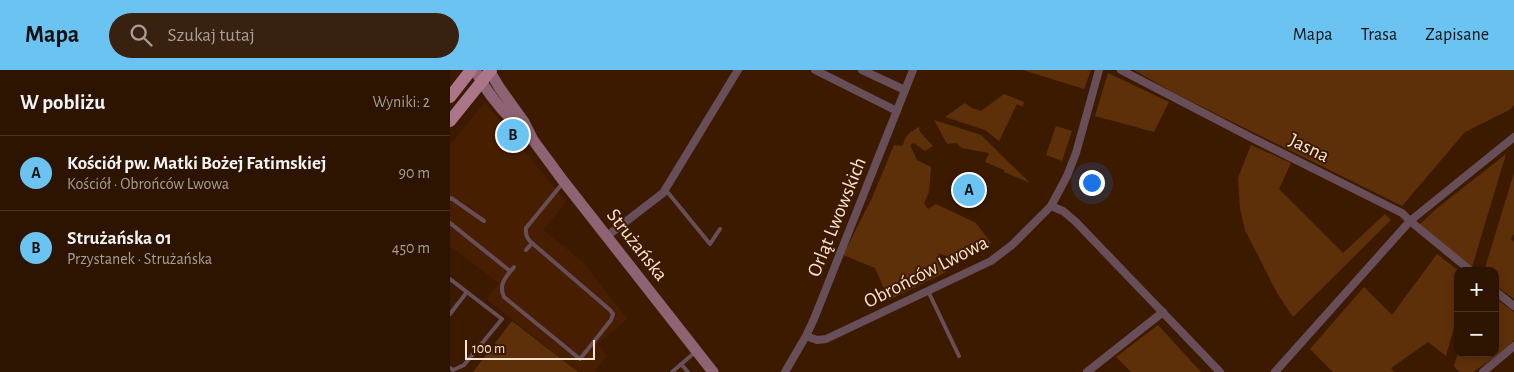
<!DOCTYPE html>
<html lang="pl">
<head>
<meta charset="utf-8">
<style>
	:root { --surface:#2d1400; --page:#39210f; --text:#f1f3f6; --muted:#a79e99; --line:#483322; --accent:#6bc3f2 }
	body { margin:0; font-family:"Alegreya Sans",sans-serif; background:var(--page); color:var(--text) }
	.controls { position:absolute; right:15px; bottom:15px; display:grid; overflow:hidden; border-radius:10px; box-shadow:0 2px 8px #0003 }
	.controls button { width:45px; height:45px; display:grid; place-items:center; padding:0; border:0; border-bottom:1px solid var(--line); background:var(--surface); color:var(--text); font:25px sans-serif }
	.scale { position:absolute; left:15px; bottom:12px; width:130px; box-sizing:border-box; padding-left:5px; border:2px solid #fce4d5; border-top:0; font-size:14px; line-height:18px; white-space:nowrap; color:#fce4d5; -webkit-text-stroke:4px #3c1a00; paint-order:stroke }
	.you { position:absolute; left:641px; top:112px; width:18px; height:18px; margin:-12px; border:4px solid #fff; border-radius:50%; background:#1a73e8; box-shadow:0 0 0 8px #1a73e833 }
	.badge { display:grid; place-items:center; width:32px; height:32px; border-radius:50%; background:var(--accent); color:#111; font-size:16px; font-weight:700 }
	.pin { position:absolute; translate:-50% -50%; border:2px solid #fff; box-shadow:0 1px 5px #0006 }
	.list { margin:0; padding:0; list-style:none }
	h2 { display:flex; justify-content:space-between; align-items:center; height:65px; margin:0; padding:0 20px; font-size:21px }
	h2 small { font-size:16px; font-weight:400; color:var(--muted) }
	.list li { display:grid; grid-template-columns:32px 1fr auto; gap:15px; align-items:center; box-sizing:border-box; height:75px; padding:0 20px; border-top:1px solid var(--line) }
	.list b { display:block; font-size:19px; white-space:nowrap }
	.list p { margin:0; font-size:16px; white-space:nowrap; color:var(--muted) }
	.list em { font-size:16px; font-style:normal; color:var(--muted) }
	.icon { flex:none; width:28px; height:28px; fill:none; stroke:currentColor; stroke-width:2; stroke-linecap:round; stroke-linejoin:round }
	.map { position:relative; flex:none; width:1064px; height:302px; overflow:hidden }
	header { display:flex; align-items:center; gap:30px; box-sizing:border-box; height:70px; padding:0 25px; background:var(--accent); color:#111 }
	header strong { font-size:24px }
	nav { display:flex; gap:28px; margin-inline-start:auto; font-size:18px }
	.search { width:350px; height:45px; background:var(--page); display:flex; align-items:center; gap:12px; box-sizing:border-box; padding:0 18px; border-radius:28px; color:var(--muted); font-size:19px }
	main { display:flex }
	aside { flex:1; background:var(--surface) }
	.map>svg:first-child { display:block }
</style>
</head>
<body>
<header>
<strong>Mapa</strong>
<div class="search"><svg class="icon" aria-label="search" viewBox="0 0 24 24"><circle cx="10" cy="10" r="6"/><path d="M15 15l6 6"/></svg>Szukaj tutaj</div>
<nav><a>Mapa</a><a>Trasa</a><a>Zapisane</a></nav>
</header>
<main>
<aside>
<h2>W pobliżu<small>Wyniki: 2</small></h2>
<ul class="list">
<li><span class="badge">A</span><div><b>Kościół pw. Matki Bożej Fatimskiej</b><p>Kościół · Obrońców Lwowa</p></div><em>90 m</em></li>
<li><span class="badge">B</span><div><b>Strużańska 01</b><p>Przystanek · Strużańska</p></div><em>450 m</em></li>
</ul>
</aside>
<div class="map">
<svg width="1064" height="302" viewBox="0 0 1064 302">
	<rect width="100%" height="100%" fill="#3c1a00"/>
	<path fill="#471f00" d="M 35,32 L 116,132 L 93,160 L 133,192 L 177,249 L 148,274 L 157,286 L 144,302 L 128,302 L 37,229 L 49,213 L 0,176 L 0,75 Z"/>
	<g fill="#5e300a">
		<path d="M 573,0 L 641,0 L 634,19 Z"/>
		<path d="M 684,0 L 1064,0 L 1064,35 L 1061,39 L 1015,62 L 952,136 L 724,23 Z"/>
		<path d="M 658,3 L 719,32 L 704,62 L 645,46 Z"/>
		<path d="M 554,24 L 574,32 L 573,37 L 567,34 L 549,71 L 535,60 L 495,47 L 515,33 L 522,38 L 531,41 Z"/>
		<path d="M 484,50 L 531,65 L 580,113 L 554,102 L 554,100 L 535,92 L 539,83 L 512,78 L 506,73 L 497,74 Z"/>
		<path d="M 606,56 L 622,61 L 612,91 L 596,85 Z"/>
		<path d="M 469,57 L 470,62 L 483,76 L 475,81 L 464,73 L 460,75 L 467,90 L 481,97 L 479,122 L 474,133 L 478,139 L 486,134 L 526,153 L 541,173 L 511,191 L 488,183 L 496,202 L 439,230 L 425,198 L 393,185 L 422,128 L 444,75 L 451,76 L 453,75 C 456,64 460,62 469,57 Z"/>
		<path d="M 801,75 L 841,93 L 829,119 L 893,183 L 935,144 L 941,150 L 843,247 L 827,223 L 795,160 L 790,138 L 788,108 Z"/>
		<path d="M 1056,84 L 1022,197 L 968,156 L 986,139 Z"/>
		<path d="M 1064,103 L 1064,164 L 1061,169 L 1064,172 L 1064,229 L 1045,215 L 1045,201 L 1034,201 Z"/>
		<path d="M 987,184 L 1009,201 L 1008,244 L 996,286 L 978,272 L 941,298 L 944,302 L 883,302 L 860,279 L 914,217 L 942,245 Z"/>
		<path d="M 1045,228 L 1064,242 L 1064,270 L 1045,287 L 1023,302 L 1009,302 L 1004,296 L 1008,283 L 1045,283 Z"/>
		<path d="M 62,251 L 128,302 L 23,302 Z"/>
		<path d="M 708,255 L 751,302 L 681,302 L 666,287 Z"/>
	</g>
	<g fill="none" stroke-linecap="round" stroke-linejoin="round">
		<g stroke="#684e58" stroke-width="4">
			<path d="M 215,119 L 260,174 L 270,159"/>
			<path d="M 0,129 L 1,128 L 34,151"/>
			<path d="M 0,153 L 60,201"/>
			<path d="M 76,180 L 82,173"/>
			<path d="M 64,197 C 56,207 48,214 54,227 L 130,289 L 161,250 L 163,244 L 160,240 L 82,173 C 77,169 75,165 76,158 L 112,114"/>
			<path d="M 0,209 L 52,249 L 14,295 L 3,300 L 0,298"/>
			<path d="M 478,221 L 509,286"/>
			<path d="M 0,244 L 17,222"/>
			<path d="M 231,294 L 238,302"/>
			<path d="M 222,302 L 244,283"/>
		</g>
		<g stroke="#684e58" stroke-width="8">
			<path d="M 365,0 L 447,41"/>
			<path d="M 412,0 L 455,20"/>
			<path d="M 671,0 L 800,67 L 952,143 L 960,151 L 1021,201"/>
			<path d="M 601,136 L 613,141 L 625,151 L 770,302"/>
			<path d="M 157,166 L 213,123 L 288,0"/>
			<path d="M 1045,221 L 1064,236"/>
			<path d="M 356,266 L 367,270 L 376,269 L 541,191 L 562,175 L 601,136 L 617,106 L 626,83 L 649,0"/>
			<path d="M 335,302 L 356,266 L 364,249 L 463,0"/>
			<path d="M 637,302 L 713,242"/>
			<path d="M 825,302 L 960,151 L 1064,67"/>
			<path d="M 1033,302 L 1064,276"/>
		</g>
		<g stroke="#8e6474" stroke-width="11">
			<path d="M 25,0 C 36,22 54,43 72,60"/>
			<path d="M 39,0 L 49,17 L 74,52 L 83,70 L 114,112 L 263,302"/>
		</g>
		<g stroke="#ab758a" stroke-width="12">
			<path d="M 0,27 L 21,0"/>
			<path d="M 0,51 L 41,0"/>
		</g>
	</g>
	<g text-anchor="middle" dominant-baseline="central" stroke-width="4" stroke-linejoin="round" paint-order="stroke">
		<g font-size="20" fill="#fce4d5" stroke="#3c1a00">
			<text transform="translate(859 78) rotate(26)">Jasna</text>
			<text transform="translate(387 147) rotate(-68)">Orląt Lwowskich</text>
			<text transform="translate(187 175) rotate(52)">Strużańska</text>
			<text transform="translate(476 202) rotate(-27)">Obrońców Lwowa</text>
		</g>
	</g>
</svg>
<div class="controls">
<button>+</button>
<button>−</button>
</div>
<div class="scale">100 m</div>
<div class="you"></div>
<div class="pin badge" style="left:519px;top:120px">A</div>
<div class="pin badge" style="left:63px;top:65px">B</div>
</div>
</main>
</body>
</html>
